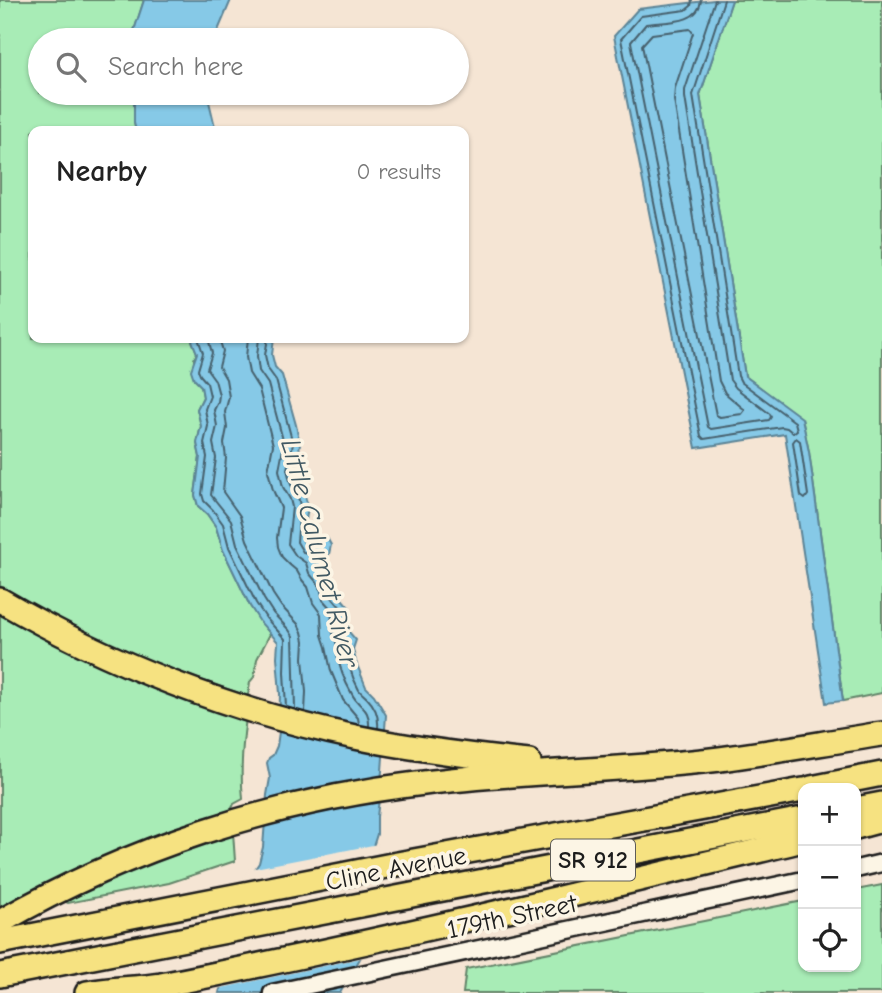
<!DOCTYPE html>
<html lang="en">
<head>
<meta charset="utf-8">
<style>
	:root { --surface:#fff; --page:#f2f2f2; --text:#222; --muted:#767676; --line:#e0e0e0 }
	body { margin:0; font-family:"Comic Neue",sans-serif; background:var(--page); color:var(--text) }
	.controls { position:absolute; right:21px; bottom:21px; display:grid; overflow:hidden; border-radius:14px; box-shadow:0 2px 5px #0004 }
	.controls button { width:63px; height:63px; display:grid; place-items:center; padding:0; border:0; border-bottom:2px solid var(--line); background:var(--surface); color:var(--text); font:35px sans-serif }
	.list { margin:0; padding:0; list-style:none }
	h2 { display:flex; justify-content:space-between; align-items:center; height:91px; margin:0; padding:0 28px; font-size:30px }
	h2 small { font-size:23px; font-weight:400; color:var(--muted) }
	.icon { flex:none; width:38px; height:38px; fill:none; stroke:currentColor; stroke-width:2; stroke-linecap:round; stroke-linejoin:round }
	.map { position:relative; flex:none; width:882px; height:993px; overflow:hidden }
	.search { position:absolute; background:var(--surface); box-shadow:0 2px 5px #0004; left:28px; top:28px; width:441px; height:77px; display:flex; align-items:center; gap:18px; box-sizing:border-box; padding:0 24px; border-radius:38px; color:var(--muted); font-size:26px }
	.panel { position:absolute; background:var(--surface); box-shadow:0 2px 5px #0004; left:28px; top:126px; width:441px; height:217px; border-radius:14px }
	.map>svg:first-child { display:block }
</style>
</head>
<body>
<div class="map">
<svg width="882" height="993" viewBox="0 0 882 993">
	<rect width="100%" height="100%" fill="#f5e5d4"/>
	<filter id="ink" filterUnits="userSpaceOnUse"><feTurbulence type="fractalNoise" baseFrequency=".0143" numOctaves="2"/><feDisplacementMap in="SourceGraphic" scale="14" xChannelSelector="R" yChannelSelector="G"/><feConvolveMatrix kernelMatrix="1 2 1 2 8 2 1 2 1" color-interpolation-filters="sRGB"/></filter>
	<g filter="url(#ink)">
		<g fill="#a8ecb6" stroke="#628469" stroke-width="2">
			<path d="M 0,0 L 144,0 L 131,40 L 40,40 L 40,93 L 134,93 L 134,123 L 136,131 L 33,131 L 33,338 L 191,338 L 197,353 L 194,359 L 194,379 L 201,386 L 203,397 L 197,409 L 201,426 L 197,443 L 200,457 L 195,495 L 198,506 L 207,514 L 216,527 L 223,550 L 250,606 L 270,634 L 257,659 L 254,677 L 250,682 L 248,696 C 222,687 196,679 171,669 C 112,646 55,618 0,586 Z"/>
			<path d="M 732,0 L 882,0 L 882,693 L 843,701 L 809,452 L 802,419 L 745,376 L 700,95 Z"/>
			<path d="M 0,608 L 246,718 C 242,746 240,771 243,799 L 234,804 L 231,810 C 150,833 73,868 0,908 Z"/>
			<path d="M 233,832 L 235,861 L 169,883 L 68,903 L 62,900 L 129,870 Z"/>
			<path d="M 882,885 L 882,993 L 463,993 L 466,969 L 803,901 L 803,967 L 856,967 L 856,890 Z"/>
		</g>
		<g fill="#86c9e7" stroke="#5c8496" stroke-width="2">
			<path d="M 144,0 L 231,0 L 214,40 L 131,40 Z"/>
			<path d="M 714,0 L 732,0 L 700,95 L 745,376 L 802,418 L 809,452 L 843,701 L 826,703 L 785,434 L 696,448 L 614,36 L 638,9 Z"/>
			<path d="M 134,93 L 207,93 L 216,131 L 136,131 L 134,123 Z"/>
			<path d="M 191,338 L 274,338 L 272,355 L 275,367 L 282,375 L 296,425 L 300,444 L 298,457 L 294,468 L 298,483 L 304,493 L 308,506 L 303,541 L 308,546 L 313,547 L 319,540 L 327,538 L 331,545 L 329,554 L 322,558 L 323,564 L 335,581 L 336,592 L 349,607 L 348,631 L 356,640 L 353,649 L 356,662 L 366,687 L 374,695 L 386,715 L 382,771 L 377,817 L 377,834 L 372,850 L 365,950 L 340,993 L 219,993 L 249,878 L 259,863 L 263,847 L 267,795 L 270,778 L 267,763 L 269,758 L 273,755 L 277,746 L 279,732 L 280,694 L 277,657 L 278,642 L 260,622 L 250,606 L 223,550 L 216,527 L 207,514 L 198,506 L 195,495 L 200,457 L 197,443 L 201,426 L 197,409 L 203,397 L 201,386 L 194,379 L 191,370 L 197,353 Z"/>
		</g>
		<path fill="#f5e5d4" d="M 378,844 L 375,851 L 378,917 L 369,951 L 366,957 L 217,989 L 234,915 L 245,876 L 250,869 Z"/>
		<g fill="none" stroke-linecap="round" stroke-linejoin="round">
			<g stroke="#46616d" stroke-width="2">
				<path d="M 692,0 L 691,6 L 686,10 L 641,16 L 621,39 L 701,436 L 704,439 L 782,427 L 787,428 L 793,433 L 797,430 L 795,422 L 741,382 L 738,376 L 693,95 L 724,0"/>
				<path d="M 701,0 C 699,25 665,21 646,24 L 631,42 L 708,427 L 711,429 L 769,420 L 771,417 L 770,414 L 736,388 L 730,380 L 685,97 L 685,90 L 715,0"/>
				<path d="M 690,29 L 693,33 L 675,88 L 674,100 L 719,381 L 725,393 L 745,410 L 742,414 L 720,417 L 716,415 L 642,45 L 652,34 Z"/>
				<path d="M 198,338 L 203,353 L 198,370 L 200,375 L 207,383 L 210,396 L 205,409 L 208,426 L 204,443 L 207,457 L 202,494 L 204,501 L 213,510 L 223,524 L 229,547 L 256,603 L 266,618 L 285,639 L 284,672 L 286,707"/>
				<path d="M 208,338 L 212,353 L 207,369 L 215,380 L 219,395 L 218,402 L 214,410 L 217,426 L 213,443 L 216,458 L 211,495 L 231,520 L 237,544 L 264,599 L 273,613 L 289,630 L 293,636 L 295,709"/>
				<path d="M 219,338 L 223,351 L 219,367 L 226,379 L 229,397 L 225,412 L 227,428 L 224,443 L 226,458 L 223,492 L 240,516 L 247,540 L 273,594 L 281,606 L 298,624 L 302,632 L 304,641 L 303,658 L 306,692 L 305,712"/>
				<path d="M 248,338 L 246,357 L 249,373 L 259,389 L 273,445 L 268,471 L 273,490 L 281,508 L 277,538 L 278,547 L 282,557 L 290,565 L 297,571 L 302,580 L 308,587 L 313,603 L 321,614 L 322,635 L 326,647 L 331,671 L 343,700 L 358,718 L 359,724"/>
				<path d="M 259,338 L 257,356 L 259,371 L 268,384 L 284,444 L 279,470 L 283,487 L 290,499 L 292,507 L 288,544 L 296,556 L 306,563 L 309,573 L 320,586 L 323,600 L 332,610 C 331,625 331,629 336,642 C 337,644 337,650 337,653 C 339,666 345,682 352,694 C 359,708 370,707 369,726"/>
				<path d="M 268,338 L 265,355 L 268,369 L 276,380 L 293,444 L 287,469 L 291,485 L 298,496 L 300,506 L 297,542 L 303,552 L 315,556 L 316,567 L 328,583 L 330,595 L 341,608 L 341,632 L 347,641 C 344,656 352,677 359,690 C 362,694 363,694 367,698 C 376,707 379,716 378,728"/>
				<path d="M 796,438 L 800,441 L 808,495 L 805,499 L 801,496 L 793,442 Z"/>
			</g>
			<g stroke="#1c1c1c" stroke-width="21">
				<g id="minor">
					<path d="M 856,869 L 882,863"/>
					<path d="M 272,993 L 803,880"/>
				</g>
			</g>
			<g stroke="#1c1c1c" stroke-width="28">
				<g id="highway">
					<path d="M 0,600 C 108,663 233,712 355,737 C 413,749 471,756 529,762"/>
					<path d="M 811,788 L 882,774"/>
					<path d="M 856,809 L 882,804"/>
					<path d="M 856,827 L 882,820"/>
					<path d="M 0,922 C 129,848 276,800 424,783 C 523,771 622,771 720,759 C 774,752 828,742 882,734"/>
					<path d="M 0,942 L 392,865 L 803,790"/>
					<path d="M 0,975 L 803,819"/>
					<path d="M 87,993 C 111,988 137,989 161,985 C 376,943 590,891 803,840"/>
				</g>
			</g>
			<use href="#minor" stroke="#fcf5e5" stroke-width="16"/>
			<use href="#highway" stroke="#f6e281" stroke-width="23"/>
		</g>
	</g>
	<g text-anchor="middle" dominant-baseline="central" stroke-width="7" stroke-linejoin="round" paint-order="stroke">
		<rect fill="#fcf5e5" stroke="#5f5d58" stroke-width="2" x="551" y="839.5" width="84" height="41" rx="5"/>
		<g font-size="24" font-weight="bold" fill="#1c1c1c">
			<text x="593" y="860">SR 912</text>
		</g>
		<g font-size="26" fill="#1c1c1c" stroke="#fcf5e5">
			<text transform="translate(396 869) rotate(-11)">Cline Avenue</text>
			<text transform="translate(512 917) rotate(-12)">179th Street</text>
		</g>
		<g font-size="28" font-style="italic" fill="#415963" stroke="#fcf5e5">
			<text transform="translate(320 553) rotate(75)">Little Calumet River</text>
		</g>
	</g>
</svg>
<div class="controls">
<button>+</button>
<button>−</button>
<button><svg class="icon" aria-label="locate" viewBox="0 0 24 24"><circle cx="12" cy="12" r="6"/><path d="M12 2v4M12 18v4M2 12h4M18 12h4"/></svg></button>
</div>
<div class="search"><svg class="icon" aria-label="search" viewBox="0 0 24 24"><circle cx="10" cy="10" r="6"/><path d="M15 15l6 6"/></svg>Search here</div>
<section class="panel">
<h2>Nearby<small>0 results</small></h2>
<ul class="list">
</ul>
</section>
</div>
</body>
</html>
